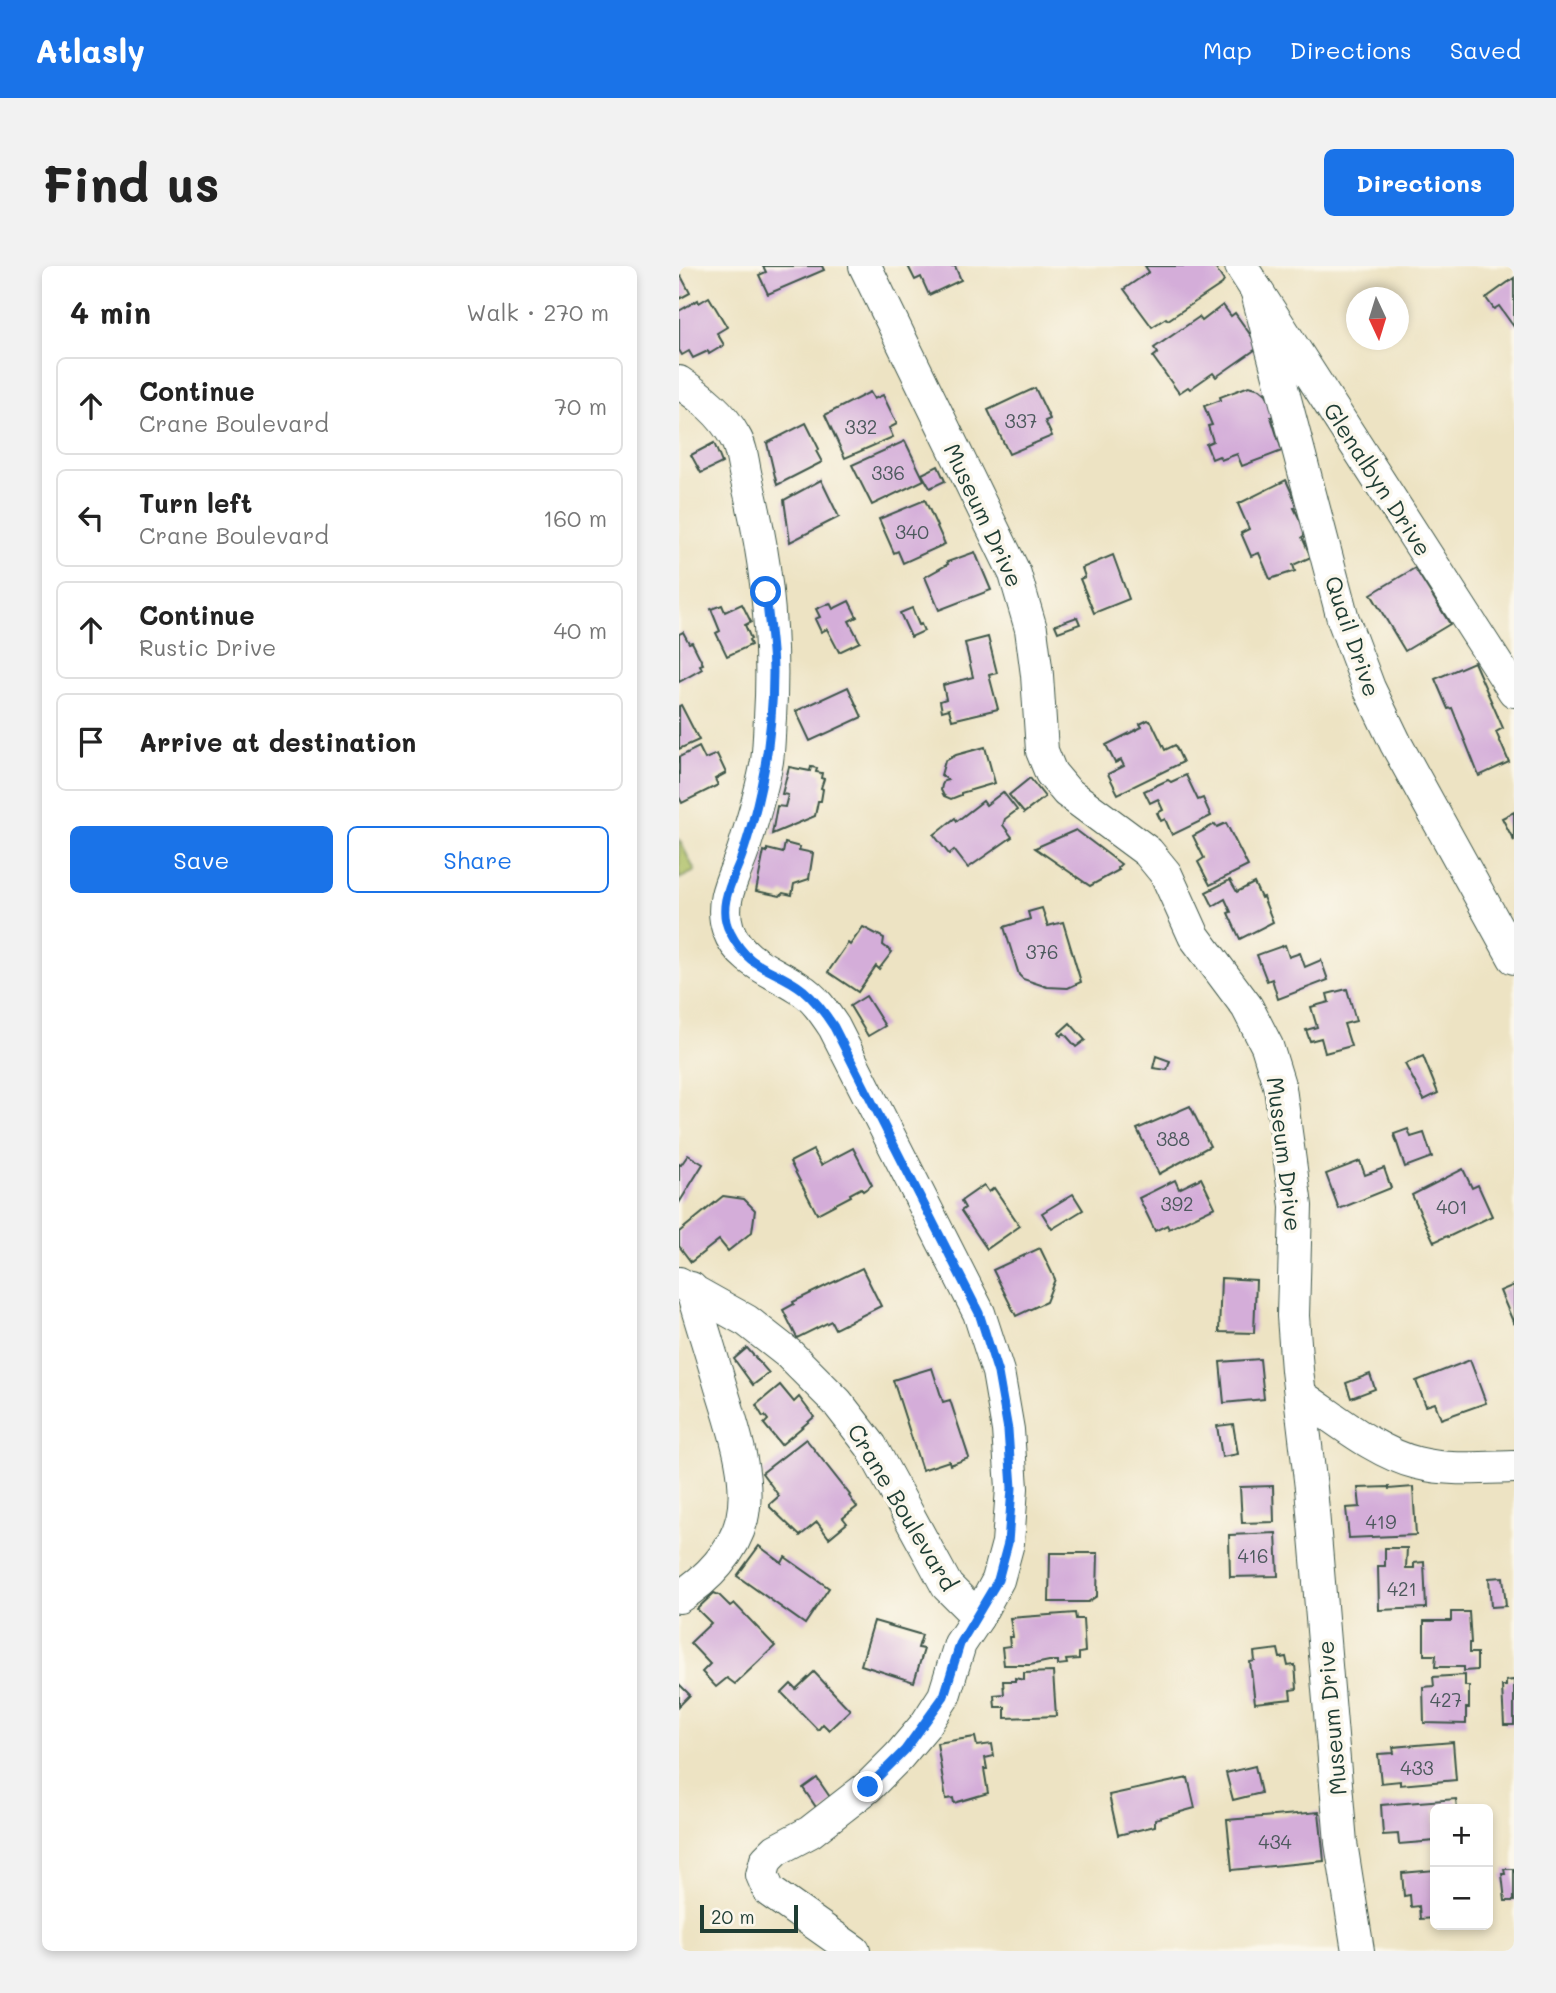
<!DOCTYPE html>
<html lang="en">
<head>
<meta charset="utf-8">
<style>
	:root { --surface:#fff; --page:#f2f2f2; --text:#222; --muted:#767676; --line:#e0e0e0; --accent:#1a73e8 }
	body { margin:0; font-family:Mali,sans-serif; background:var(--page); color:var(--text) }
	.controls { position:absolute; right:21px; bottom:21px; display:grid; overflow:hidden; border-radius:10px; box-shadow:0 4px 10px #0003 }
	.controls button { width:63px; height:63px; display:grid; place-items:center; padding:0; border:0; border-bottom:2px solid var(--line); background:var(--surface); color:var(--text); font:35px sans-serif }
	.compass { position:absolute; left:667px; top:21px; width:63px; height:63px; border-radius:50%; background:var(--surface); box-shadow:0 4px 10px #0003; rotate:176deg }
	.scale { position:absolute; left:21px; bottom:18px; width:98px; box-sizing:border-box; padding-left:7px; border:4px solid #1f3d34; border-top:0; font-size:19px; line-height:24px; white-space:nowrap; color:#1f3d34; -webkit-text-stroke:5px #fbf7ec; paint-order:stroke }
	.stop { position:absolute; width:21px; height:21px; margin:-16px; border:5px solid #1a73e8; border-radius:50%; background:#fff }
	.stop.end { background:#1a73e8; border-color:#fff; box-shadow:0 2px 7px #0008 }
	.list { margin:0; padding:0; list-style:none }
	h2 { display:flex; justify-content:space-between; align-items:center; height:91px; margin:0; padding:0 28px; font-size:30px }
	h2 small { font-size:23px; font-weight:400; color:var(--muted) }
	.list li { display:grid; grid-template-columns:46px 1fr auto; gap:21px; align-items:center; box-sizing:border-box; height:98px; margin:0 14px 14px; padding:0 14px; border:2px solid var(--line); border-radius:10px }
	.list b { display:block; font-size:26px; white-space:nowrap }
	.list p { margin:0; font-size:23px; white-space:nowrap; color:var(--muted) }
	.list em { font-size:23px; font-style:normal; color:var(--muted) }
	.actions { display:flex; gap:14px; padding:21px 28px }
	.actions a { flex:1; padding:16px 0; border:2px solid var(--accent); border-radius:10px; text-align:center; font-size:24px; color:var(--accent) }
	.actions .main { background:var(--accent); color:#fff }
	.icon { flex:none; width:38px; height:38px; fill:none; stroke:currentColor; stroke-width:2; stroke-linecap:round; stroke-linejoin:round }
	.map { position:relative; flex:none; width:835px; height:1685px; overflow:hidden; border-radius:10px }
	header { display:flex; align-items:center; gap:42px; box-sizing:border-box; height:98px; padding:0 35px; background:var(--accent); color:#fff }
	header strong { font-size:33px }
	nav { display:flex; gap:38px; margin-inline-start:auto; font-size:24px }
	.intro { display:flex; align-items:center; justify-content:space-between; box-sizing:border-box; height:168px; padding:0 42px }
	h1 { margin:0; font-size:49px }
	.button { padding:18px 32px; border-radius:10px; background:var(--accent); color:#fff; font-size:24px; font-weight:700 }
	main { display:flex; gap:42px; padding:0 42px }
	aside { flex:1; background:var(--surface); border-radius:10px; box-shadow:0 4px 10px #0003 }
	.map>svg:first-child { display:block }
</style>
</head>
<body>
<header>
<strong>Atlasly</strong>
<nav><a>Map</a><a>Directions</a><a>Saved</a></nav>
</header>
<div class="intro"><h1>Find us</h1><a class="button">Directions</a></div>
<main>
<aside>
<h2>4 min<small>Walk · 270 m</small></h2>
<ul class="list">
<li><svg class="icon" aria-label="ahead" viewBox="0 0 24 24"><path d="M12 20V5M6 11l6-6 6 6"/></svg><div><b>Continue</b><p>Crane Boulevard</p></div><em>70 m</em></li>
<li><svg class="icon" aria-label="left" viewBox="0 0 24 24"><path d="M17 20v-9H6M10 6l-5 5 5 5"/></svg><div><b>Turn left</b><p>Crane Boulevard</p></div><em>160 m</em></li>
<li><svg class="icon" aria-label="ahead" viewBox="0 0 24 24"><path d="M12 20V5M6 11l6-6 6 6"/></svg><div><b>Continue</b><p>Rustic Drive</p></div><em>40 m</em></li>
<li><svg class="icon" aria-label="arrive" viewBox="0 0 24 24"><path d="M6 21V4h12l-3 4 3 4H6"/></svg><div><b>Arrive at destination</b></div></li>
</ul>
<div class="actions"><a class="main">Save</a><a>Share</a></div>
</aside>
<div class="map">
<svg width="835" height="1685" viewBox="0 0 835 1685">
	<rect width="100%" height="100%" fill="#fbf7ec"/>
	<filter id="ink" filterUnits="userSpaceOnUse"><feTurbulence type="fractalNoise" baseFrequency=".0143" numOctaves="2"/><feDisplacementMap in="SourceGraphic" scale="14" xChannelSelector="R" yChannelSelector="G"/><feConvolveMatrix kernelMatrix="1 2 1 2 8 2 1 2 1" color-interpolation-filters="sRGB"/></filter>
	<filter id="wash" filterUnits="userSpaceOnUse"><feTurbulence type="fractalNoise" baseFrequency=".00686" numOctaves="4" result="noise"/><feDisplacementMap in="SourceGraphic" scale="28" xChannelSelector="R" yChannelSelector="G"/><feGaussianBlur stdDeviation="1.57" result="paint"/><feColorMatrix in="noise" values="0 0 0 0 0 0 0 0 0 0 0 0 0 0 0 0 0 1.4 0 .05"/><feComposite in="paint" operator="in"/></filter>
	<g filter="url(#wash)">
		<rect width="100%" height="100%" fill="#ede3c3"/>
		<path fill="#acbe62" stroke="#667e4b" stroke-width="2" d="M 0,573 L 16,605 L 0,613 Z"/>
		<g id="blocks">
			<g fill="#d4add9">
				<path d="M 84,0 L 143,0 L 145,4 L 89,28 L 80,9 L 87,6 Z"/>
				<path d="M 229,0 L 276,0 L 282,14 L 250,29 L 242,11 L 236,14 Z"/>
				<path d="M 466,0 L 535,0 L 545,15 L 543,18 L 489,54 L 487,52 L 473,61 L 445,23 L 470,6 Z"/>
				<path d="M 2,10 L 11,27 L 0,33 L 0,12 Z"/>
				<path d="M 835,12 L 835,61 L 820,40 L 815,43 L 807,32 Z"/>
				<path d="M 30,31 L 48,61 L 38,67 L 45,79 L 30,88 L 29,85 L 14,92 L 10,85 L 3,89 L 0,84 L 0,45 L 19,34 L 20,37 Z"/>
				<path d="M 544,39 L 552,50 L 556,47 L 580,81 L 537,111 L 534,107 L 511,123 L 509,121 L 500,127 L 474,91 L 479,87 L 475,82 L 520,51 L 523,55 Z"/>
				<path d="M 570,120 L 581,123 L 587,128 L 592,137 L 595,150 L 592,151 L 603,185 L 563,200 L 558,188 L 542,194 L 540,190 L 533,193 L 527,178 L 534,175 L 529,160 L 533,159 L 525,140 L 542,134 L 541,131 Z"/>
				<path d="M 356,122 L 371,153 L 366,155 L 373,170 L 330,188 L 309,144 Z"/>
				<path d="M 191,126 L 195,133 L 204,129 L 218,158 L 210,162 L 214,171 L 166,192 L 146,149 Z"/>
				<path d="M 127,157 L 140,183 L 137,185 L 143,196 L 98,219 L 88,177 Z"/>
				<path d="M 226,175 L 245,214 L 193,239 L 173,199 Z"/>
				<path d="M 35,177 L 43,197 L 22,207 L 12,189 Z"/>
				<path d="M 259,200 L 266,215 L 251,222 L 243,208 Z"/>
				<path d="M 142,214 L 160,251 L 111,276 L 105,234 Z"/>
				<path d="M 607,214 L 619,241 L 615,242 L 624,260 L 626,269 L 623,271 L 632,291 L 614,299 L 616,305 L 591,313 L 580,287 L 572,290 L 562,267 L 570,263 L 559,238 Z"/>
				<path d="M 246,234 L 266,278 L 224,297 L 219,285 L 215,287 L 200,253 Z"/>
				<path d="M 296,286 L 312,324 L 260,344 L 246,311 L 269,298 L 268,296 Z"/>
				<path d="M 434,289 L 450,333 L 415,347 L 401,313 L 406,311 L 403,302 Z"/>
				<path d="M 736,302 L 771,358 L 726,385 L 692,328 Z"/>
				<path d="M 170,335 L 178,351 L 170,355 L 181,376 L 160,386 L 148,363 L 142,366 L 136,353 L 141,351 L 137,343 L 151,337 L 154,343 Z"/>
				<path d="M 63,338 L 72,356 L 66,359 L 72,373 L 70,374 L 72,379 L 48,390 L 37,367 L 41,365 L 32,343 L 43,339 L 46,346 Z"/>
				<path d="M 233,342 L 240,359 L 242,358 L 245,365 L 232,371 L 221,347 Z"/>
				<path d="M 398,351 L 401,358 L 379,366 L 376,359 Z"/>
				<path d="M 4,366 L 10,377 L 13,376 L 24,398 L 21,399 L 23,403 L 0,416 L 0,368 Z"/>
				<path d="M 309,371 L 318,407 L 310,409 L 319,443 L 273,454 L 270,443 L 263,445 L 261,435 L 267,433 L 264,419 L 294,411 L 286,377 Z"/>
				<path d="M 795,396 L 824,462 L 817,466 L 830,496 L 800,510 L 773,442 L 769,443 L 756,413 Z"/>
				<path d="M 169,421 L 183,451 L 131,475 L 117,445 Z"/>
				<path d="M 2,439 L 20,474 L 0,483 L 0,440 Z"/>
				<path d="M 469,454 L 473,457 L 486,484 L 496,479 L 504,496 L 439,528 L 429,508 L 445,500 L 442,494 L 436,497 L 427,479 L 463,461 L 461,458 Z"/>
				<path d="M 20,481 L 26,493 L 38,488 L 47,507 L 36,513 L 39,519 L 3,537 L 0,531 L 0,491 Z"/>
				<path d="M 306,481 L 316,517 L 282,527 L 282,529 L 272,533 L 265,530 L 262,524 L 263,519 L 265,515 L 269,514 L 262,509 L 266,495 L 277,489 Z"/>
				<path d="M 110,501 L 131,505 L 132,501 L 138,502 L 137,506 L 143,507 L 142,512 L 145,513 L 142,522 L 144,523 L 142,535 L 139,535 L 136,550 L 93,568 L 98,540 L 106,541 L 109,529 L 103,528 Z"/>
				<path d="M 507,509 L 519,534 L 524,532 L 532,550 L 493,569 L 486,553 L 482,555 L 478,547 L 484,544 L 479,533 L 471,537 L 465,525 L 489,514 L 492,516 Z"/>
				<path d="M 351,512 L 366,531 L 345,547 L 330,529 Z"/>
				<path d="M 324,526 L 338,544 L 326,553 L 324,559 L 333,571 L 289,602 L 275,584 L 270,588 L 255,569 L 276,552 L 278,555 L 304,535 L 307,539 Z"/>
				<path d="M 835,546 L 835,575 L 823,552 Z"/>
				<path d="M 547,557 L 569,600 L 531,619 L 519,596 L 525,592 L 514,570 L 536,558 L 538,561 Z"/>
				<path d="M 397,564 L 442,598 L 438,602 L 440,604 L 411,620 L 356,582 Z"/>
				<path d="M 106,577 L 121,581 L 120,584 L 134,587 L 130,613 L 115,618 L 113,629 L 104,627 L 101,630 L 77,625 L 85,585 L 88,586 L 88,583 L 104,587 Z"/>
				<path d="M 551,614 L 558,626 L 575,617 L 582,632 L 584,631 L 594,656 L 561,673 L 549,647 L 552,646 L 546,633 L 534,640 L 527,626 Z"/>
				<path d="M 363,642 L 369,660 L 384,656 L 402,716 L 389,722 L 368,721 L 344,713 L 340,709 L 325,661 L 351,653 L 349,646 Z"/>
				<path d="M 184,661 L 205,672 L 204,679 L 213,686 L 200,703 L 197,700 L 179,726 L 149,706 L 169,677 L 171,679 Z"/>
				<path d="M 606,679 L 610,691 L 621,687 L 626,701 L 642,694 L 649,714 L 599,733 L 593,713 L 588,715 L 578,689 Z"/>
				<path d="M 668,723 L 677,755 L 665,758 L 672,780 L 646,787 L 642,772 L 631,775 L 627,764 L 638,761 L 632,741 L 650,736 L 648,728 Z"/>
				<path d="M 187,730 L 206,760 L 189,770 L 171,740 Z"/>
				<path d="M 391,757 L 406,774 L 397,781 L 385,767 L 382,770 L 380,767 Z"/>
				<path d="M 477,790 L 491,795 L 488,804 L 474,802 Z"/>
				<path d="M 744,790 L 759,827 L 745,834 L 726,798 Z"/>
				<path d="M 511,840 L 531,880 L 480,908 L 458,863 Z"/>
				<path d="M 729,863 L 732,871 L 745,867 L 753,891 L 726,901 L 715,868 Z"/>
				<path d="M 174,882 L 193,919 L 184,925 L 182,922 L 171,928 L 172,930 L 138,948 L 111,896 L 134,884 L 142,899 Z"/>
				<path d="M 9,889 L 24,898 L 0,937 L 0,898 L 2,899 Z"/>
				<path d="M 681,895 L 686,909 L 705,902 L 712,922 L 660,943 L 647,908 Z"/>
				<path d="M 784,903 L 793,922 L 799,919 L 813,950 L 769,971 L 768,970 L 755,976 L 733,929 Z"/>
				<path d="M 522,912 L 536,941 L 490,963 L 488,959 L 476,965 L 460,932 L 496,914 L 500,923 Z"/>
				<path d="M 305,919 L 310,926 L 315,922 L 341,960 L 308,983 L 282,945 L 286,942 L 282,935 Z"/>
				<path d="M 394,928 L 404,944 L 373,963 L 363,947 Z"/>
				<path d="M 44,930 L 65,933 L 76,944 L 73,966 L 49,985 L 40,974 L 12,996 L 0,980 L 0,966 Z"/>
				<path d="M 361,982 L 376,1013 L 367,1036 L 337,1050 L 314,1004 Z"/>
				<path d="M 183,1002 L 202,1040 L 156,1063 L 152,1055 L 118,1072 L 104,1044 L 115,1038 L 114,1036 Z"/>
				<path d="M 542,1012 L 577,1014 L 575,1067 L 540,1066 Z"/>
				<path d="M 835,1019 L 835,1058 L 821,1025 Z"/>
				<path d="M 68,1082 L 90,1107 L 74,1119 L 55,1093 Z"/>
				<path d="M 581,1093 L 585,1133 L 545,1137 L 541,1096 Z"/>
				<path d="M 791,1094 L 807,1137 L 762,1153 L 756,1137 L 747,1140 L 737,1115 Z"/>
				<path d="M 253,1102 L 264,1136 L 271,1134 L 290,1192 L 271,1199 L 270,1195 L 243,1204 L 214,1114 Z"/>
				<path d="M 691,1108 L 696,1123 L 672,1132 L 667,1117 Z"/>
				<path d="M 101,1119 L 115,1136 L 120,1131 L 135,1151 L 102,1179 L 85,1158 L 89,1154 L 86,1150 L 84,1151 L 77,1139 Z"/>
				<path d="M 554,1158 L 559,1188 L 543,1191 L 538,1160 Z"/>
				<path d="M 127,1173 L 171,1229 L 170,1230 L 178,1241 L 164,1252 L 168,1257 L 150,1272 L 138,1256 L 121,1270 L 91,1241 L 91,1238 L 100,1230 L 83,1207 Z"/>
				<path d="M 594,1220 L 595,1256 L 563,1257 L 561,1221 Z"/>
				<path d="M 710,1221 L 710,1223 L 734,1221 L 737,1269 L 670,1272 L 667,1242 L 681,1241 L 679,1222 Z"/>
				<path d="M 597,1267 L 599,1310 L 551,1311 L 550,1269 Z"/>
				<path d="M 80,1280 L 103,1297 L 106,1291 L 150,1322 L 126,1358 L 58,1310 Z"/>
				<path d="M 706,1282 L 728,1282 L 727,1302 L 735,1302 L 735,1297 L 745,1296 L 747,1342 L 700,1344 L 699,1300 L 706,1300 Z"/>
				<path d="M 371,1287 L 419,1287 L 418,1330 L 409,1336 L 370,1336 Z"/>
				<path d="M 824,1311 L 827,1340 L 812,1341 L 810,1312 Z"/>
				<path d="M 35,1327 L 40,1329 L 51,1340 L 55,1337 L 96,1380 L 56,1418 L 48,1412 L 37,1421 L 23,1406 L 31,1398 L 11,1377 L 32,1357 L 18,1343 Z"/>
				<path d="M 772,1346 L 790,1346 L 792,1377 L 790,1377 L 790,1387 L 798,1387 L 798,1404 L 785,1405 L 785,1401 L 756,1401 L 757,1389 L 745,1389 L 745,1355 L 772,1355 Z"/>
				<path d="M 396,1347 L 397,1353 L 404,1353 L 406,1386 L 400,1387 L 400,1393 L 387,1394 L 388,1398 L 379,1399 L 379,1395 L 370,1395 L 351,1399 L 325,1399 L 323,1381 L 331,1380 L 330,1371 L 334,1371 L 331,1352 Z"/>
				<path d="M 195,1355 L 243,1369 L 239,1382 L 245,1383 L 235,1416 L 182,1399 Z"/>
				<path d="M 599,1383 L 601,1392 L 607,1391 L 609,1400 L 616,1399 L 618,1423 L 611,1424 L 612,1433 L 576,1437 L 571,1396 L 576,1395 L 575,1386 Z"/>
				<path d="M 135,1406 L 171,1444 L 150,1464 L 144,1458 L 139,1464 L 103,1427 L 112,1418 L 117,1423 Z"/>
				<path d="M 374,1406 L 377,1450 L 326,1452 L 326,1441 L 316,1441 L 315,1429 L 325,1428 L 324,1415 L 336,1415 L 336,1412 L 345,1414 L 345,1407 Z"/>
				<path d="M 786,1409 L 786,1420 L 790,1420 L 790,1442 L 787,1442 L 787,1458 L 745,1457 L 744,1421 L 755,1420 L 754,1411 Z"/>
				<path d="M 835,1414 L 835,1459 L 825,1459 L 823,1420 L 827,1420 L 827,1415 Z"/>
				<path d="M 0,1418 L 11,1429 L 0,1440 Z"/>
				<path d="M 296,1471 L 298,1480 L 313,1478 L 315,1490 L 306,1492 L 308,1503 L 305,1503 L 309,1527 L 275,1537 L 274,1532 L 267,1533 L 258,1477 Z"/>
				<path d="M 774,1476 L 777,1514 L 721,1519 L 721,1515 L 702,1517 L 699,1488 L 715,1487 L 714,1481 Z"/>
				<path d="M 576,1500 L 582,1527 L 554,1534 L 547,1507 Z"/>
				<path d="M 138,1512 L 155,1537 L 141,1547 L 124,1522 Z"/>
				<path d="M 509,1512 L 516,1542 L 476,1553 L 476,1560 L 439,1569 L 430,1529 Z"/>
				<path d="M 777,1533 L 778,1543 L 756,1543 L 756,1575 L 720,1578 L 719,1568 L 704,1569 L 702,1539 Z"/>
				<path d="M 640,1546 L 645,1595 L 553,1604 L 548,1554 Z"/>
				<path d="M 825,1603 L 835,1603 L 835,1635 L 826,1635 L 823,1608 L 826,1608 Z"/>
				<path d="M 756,1604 L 756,1652 L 741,1653 L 740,1640 L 732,1641 L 731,1629 L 725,1630 L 723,1607 Z"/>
			</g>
		</g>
	</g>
	<g filter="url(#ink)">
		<use href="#blocks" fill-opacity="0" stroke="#3e5649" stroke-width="2"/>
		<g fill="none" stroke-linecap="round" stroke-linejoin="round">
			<g stroke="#3e5649" stroke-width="34">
				<g id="street">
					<path d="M 186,0 L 336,308 L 352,363 L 358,409 L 363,485 L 372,507 L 388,526 L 469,586 L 487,608 L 515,670 L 568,741 L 588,780 L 601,822 L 617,940 L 614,1050 L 618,1104 L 632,1222 L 662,1577 L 679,1685"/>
					<path d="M 562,0 L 835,425"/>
					<path d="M 577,23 L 664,353 L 690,422 L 717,478 L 835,692"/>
					<path d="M 0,116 C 22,131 43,147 56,171 C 63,182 64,199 67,211 C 87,289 96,372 91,452 C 90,466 90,481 88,495 C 83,524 74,553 65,582 C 57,608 39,633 49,663 C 60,695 94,705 120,722 C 135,731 145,746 155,761 L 300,1047 L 319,1106 L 329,1164 L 333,1222 L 329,1277 L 319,1314 L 299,1351 L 268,1320 L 192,1180 L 158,1136 L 110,1088 L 68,1055 L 0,1017"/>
					<path d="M 621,1129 C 656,1152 697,1187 738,1197 C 769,1205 803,1202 835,1201"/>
					<path d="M 0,1331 C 28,1314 55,1286 63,1253 C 73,1210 52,1156 40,1115 C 31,1084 21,1053 12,1022"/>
					<path d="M 175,1685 L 90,1625 L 83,1609 L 87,1594 L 97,1584 L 131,1566 L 189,1521 L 220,1490 L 247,1458 L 265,1430 L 281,1378 L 299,1351"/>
				</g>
			</g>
			<use href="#street" stroke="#fff" stroke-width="32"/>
		</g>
	</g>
	<g fill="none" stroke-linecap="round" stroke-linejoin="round" filter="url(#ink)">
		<path stroke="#1a73e8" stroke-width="9" d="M 87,326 C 89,353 94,380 94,406 C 94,456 87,506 74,554 C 70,567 66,582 61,595 C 52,617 38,642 51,666 C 71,706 95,701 124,724 C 137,735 146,747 155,761 L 300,1047 L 319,1107 L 329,1164 L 333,1222 L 329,1277 L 319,1314 L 281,1378 L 265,1430 L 226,1484 L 189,1521"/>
	</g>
	<g text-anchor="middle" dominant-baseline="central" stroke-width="7" stroke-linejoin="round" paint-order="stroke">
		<g font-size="19" fill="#4c595d">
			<text x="342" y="154">337</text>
			<text x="182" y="160">332</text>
			<text x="209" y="206">336</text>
			<text x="233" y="265">340</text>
			<text x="363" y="685">376</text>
			<text x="494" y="872">388</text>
			<text x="498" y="937">392</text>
			<text x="773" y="940">401</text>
			<text x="702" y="1255">419</text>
			<text x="574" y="1289">416</text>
			<text x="723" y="1322">421</text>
			<text x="767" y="1433">427</text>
			<text x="738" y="1501">433</text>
			<text x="596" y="1575">434</text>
		</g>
		<g font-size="23" fill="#1f3d34" stroke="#fbf7ec">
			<text transform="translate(699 213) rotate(57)">Glenalbyn Drive</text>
			<text transform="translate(305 249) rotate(65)">Museum Drive</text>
			<text transform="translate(674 370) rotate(71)">Quail Drive</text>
			<text transform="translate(606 888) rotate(83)">Museum Drive</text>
			<text transform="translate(224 1241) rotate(59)">Crane Boulevard</text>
			<text transform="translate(652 1452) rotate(-95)">Museum Drive</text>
		</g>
	</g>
</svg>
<div class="controls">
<button>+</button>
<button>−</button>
</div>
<svg class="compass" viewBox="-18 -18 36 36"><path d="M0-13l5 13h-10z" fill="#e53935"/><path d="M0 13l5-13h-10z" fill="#767676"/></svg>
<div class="scale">20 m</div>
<div class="stop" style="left:87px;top:326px"></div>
<div class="stop end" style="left:189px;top:1521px"></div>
</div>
</main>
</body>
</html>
